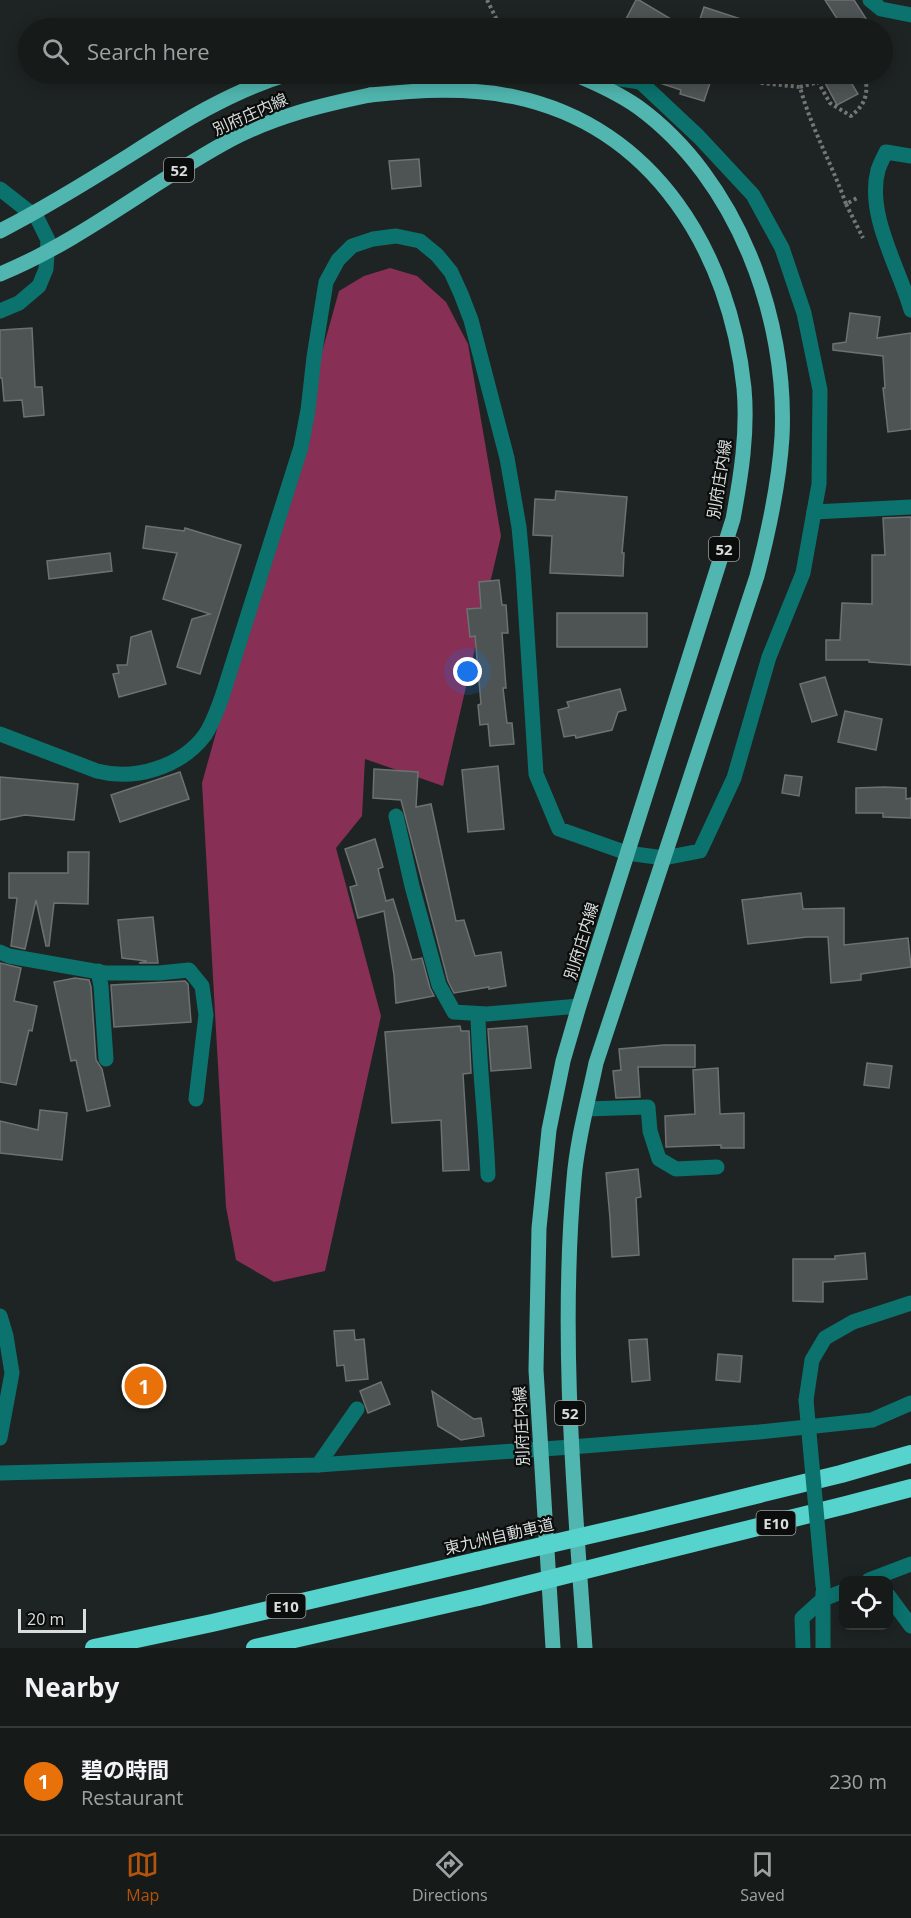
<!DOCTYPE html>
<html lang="en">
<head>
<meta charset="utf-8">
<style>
	:root { --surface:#161b1a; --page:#232827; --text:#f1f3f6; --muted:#9ea1a2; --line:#353939; --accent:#b45309 }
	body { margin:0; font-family:"Open Sans","Noto Sans JP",sans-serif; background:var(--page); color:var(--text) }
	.controls { position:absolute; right:18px; bottom:18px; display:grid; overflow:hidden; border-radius:12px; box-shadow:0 3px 15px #0003 }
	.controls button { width:54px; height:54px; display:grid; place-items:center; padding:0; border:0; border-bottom:2px solid var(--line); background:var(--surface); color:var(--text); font:30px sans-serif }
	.scale { position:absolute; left:18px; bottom:15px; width:68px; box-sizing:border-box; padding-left:6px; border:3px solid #d9dddc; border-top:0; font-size:16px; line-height:21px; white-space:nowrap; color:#d9dddc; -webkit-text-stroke:4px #0a0d0c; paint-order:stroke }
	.you { position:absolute; left:468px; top:672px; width:21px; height:21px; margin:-15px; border:4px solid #fff; border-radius:50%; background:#1a73e8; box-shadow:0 0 0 9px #1a73e833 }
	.badge { display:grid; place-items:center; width:39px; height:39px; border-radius:50%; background:var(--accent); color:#fff; font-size:20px; font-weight:700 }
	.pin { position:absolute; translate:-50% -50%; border:3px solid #fff; box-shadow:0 2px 6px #0006 }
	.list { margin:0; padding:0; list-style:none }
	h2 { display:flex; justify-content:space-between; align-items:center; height:78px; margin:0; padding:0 24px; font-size:26px }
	h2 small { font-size:20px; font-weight:400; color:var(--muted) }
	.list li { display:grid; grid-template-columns:39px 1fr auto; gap:18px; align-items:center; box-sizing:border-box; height:108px; padding:0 24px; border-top:2px solid var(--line) }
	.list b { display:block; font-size:22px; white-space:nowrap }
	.list p { margin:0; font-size:20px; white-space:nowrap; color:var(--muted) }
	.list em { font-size:20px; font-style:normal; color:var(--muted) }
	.icon { flex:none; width:33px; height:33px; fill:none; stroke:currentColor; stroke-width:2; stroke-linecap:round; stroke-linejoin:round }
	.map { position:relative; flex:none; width:911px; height:1648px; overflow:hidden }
	.search { position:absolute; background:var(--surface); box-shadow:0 3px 15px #0003; left:18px; right:18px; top:18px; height:66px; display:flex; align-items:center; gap:15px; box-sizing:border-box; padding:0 21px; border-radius:33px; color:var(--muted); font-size:22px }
	.sheet { height:186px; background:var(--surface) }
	nav { display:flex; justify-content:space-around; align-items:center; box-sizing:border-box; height:84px; border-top:2px solid var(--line); background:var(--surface); font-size:16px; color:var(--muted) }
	nav a { display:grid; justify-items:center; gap:3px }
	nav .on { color:var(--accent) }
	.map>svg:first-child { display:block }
</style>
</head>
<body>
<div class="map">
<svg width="911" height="1648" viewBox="0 0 911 1648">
	<rect width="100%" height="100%" fill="#1e2423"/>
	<path fill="#872f54" d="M 390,268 L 417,276 L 446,302 L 468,344 L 501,536 L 443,786 L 365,759 L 362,816 L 336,848 L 381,1016 L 325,1271 L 274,1282 L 236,1260 L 226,1207 L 202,783 L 339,291 L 364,276 Z"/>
	<g fill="#4d5453" stroke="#6b7271" stroke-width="1.5">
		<path d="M 636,0 L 639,0 L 686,28 L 638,28 L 625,21 Z"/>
		<path d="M 825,0 L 854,0 L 872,28 L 843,28 Z"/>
		<path d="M 704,7 L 759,25 L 758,28 L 697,28 Z"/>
		<path d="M 646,74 L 713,74 L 704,101 L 680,94 L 681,90 L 654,81 Z"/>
		<path d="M 833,74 L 846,74 L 858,94 L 837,105 L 823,79 Z"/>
		<path d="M 419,159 L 421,186 L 392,189 L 389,161 Z"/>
		<path d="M 850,313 L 880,317 L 877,338 L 911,333 L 911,429 L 888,432 L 883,388 L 885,388 L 883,356 L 833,350 L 833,344 L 846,342 Z"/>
		<path d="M 32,328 L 35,387 L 42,387 L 44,415 L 24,417 L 22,400 L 4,401 L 2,378 L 0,378 L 0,330 Z"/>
		<path d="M 556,491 L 627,497 L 622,553 L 624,553 L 623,576 L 550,573 L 552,536 L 533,535 L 535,499 L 555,500 Z"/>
		<path d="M 911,517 L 911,665 L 869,662 L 869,660 L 826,660 L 826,640 L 840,640 L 842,603 L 872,604 L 872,555 L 885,555 L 883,518 Z"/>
		<path d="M 146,526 L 184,531 L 185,528 L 241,545 L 200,674 L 177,667 L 192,619 L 210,614 L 163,599 L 177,553 L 143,548 Z"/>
		<path d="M 110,553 L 112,571 L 49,579 L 47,561 Z"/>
		<path d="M 499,580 L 502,605 L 506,605 L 508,633 L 502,633 L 506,688 L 503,688 L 507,723 L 512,723 L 514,744 L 490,746 L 488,724 L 480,725 L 478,705 L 481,704 L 475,636 L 470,637 L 467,609 L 481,608 L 479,582 Z"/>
		<rect x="557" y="613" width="90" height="34"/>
		<path d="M 151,631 L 166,684 L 119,697 L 113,674 L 119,673 L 117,665 L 127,665 L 131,637 Z"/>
		<path d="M 825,677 L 837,715 L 812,722 L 800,684 Z"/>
		<path d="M 620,689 L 626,710 L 618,712 L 612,730 L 576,738 L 575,735 L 564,737 L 558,710 L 569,707 L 567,702 Z"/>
		<path d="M 845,711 L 882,719 L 876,750 L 838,742 Z"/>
		<path d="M 498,766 L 504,829 L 468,832 L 462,770 Z"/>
		<path d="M 374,769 L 418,772 L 416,807 L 431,804 L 456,921 L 464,920 L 475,956 L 501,952 L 506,986 L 489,989 L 489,987 L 454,993 L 448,981 L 401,800 L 373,798 Z"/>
		<path d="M 180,772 L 189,799 L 120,822 L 111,795 Z"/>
		<path d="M 785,775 L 802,777 L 799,796 L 782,793 Z"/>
		<path d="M 0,777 L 78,784 L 74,820 L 25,815 L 0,820 Z"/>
		<path d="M 884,787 L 906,788 L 906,799 L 911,798 L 911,818 L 883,817 L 883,813 L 856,813 L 856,788 Z"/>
		<path d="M 375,839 L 383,867 L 378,869 L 386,901 L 393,899 L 412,960 L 422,958 L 430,988 L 434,996 L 396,1003 L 394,975 L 384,911 L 358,918 L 350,887 L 357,885 L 345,849 Z"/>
		<path d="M 68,852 L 89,852 L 88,904 L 54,903 L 49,946 L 46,946 L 36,900 L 25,949 L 11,946 L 17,898 L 9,898 L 9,873 L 68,873 Z"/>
		<path d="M 801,893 L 803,909 L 844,908 L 844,945 L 908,938 L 911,967 L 861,974 L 861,980 L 831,983 L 828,937 L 807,937 L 748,944 L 742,900 Z"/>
		<path d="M 153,917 L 158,963 L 139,963 L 147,961 L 122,958 L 118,920 Z"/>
		<path d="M 0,963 L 21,968 L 14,1001 L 37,1006 L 32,1031 L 29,1030 L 16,1085 L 0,1082 Z"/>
		<path d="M 75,978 L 89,980 L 91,987 L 96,1060 L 102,1069 L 110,1106 L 87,1111 L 76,1060 L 71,1061 L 54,982 Z"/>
		<path d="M 185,981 L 188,984 L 191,1022 L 114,1027 L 111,985 Z"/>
		<path d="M 460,1026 L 461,1031 L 469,1031 L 471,1073 L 463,1074 L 469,1170 L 443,1171 L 441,1120 L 392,1123 L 385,1032 Z"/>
		<path d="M 527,1026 L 531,1068 L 491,1071 L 488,1029 Z"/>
		<path d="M 664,1045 L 695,1045 L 695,1067 L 638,1067 L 640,1097 L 616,1098 L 613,1071 L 621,1070 L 619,1049 Z"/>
		<path d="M 867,1063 L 892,1066 L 889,1088 L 864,1085 Z"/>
		<path d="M 718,1068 L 720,1114 L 744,1113 L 744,1148 L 721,1148 L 721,1145 L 666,1147 L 665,1116 L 695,1114 L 693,1070 Z"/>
		<path d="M 40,1110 L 67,1113 L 62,1160 L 0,1153 L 0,1121 L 38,1130 Z"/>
		<path d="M 638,1169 L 641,1197 L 636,1198 L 639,1255 L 612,1257 L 610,1218 L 606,1173 Z"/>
		<path d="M 865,1253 L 867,1279 L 823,1282 L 823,1302 L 793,1301 L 793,1259 L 835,1259 L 835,1256 Z"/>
		<path d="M 354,1330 L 355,1340 L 364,1339 L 368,1379 L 346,1381 L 344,1365 L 337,1366 L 334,1331 Z"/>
		<path d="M 647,1339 L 650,1380 L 632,1382 L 629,1340 Z"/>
		<path d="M 718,1354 L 742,1356 L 740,1382 L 716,1380 Z"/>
		<path d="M 381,1382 L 390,1404 L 368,1413 L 360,1391 Z"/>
		<path d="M 432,1391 L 474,1419 L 481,1418 L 484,1436 L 461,1440 L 438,1426 Z"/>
	</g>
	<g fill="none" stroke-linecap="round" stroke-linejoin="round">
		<g stroke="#737877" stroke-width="4" stroke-dasharray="3 3" stroke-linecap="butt">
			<path d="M 487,0 L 501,28"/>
			<path d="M 475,28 L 479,28"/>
			<path d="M 726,74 L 762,83 L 800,87 C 811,128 832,164 846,204 L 859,197"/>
			<path d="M 800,87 L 818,82 L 830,103 L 851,116 C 867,103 868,93 865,74"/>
			<path d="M 846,204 L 863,238"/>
		</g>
		<g stroke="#0b726d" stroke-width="15">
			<path d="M 870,0 L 881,9 L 911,15"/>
			<path d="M 607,74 L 614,78 L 640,82"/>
			<path d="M 911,156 L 886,152 C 883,158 880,164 878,170 C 866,215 899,267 911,310"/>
			<path d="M 0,189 L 37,218 L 48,240 L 46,269 L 39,286 L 19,303 L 0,311"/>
			<path d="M 814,512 L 911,507"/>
			<path d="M 0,734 L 97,771 C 135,781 181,767 205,735 C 213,723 217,710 222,697 L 301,447 L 308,410 L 314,357 L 326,282 L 338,260 L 352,246 L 373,239 L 396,236 L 420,241 L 437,255 L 451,272 L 461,294 L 471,320 L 507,458 L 519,527 L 523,570 L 536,774 L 559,829 L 627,853 L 664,858 L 700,851 L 734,778 L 769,657 L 803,573 L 819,484 L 820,390 L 804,313 L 782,248 L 753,195 L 699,137 L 632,74"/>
			<path d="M 396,816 L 412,886 L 439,985 L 454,1012 L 487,1014 L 579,1006"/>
			<path d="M 0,952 L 9,956 L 105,973 L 159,973 L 189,970 L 202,986 L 206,1015 L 196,1099"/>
			<path d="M 98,971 L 101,986 L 106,1059"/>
			<path d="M 478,1014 C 479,1068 486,1121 488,1175"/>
			<path d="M 586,1109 L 648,1107 L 650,1131 L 659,1159 L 676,1169 L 717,1167"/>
			<path d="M 0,1316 L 6,1336 L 12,1373 L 0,1438"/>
			<path d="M 806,1400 L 812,1360 L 825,1338 L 853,1322 L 911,1303"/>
			<path d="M 318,1465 L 357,1409"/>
			<path d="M 0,1473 L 318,1465 L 571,1447 L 759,1432 L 872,1420 L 911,1403"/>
			<path d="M 869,1580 L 911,1564"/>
			<path d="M 888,1595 L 911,1626"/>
			<path d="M 803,1648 L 802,1618 L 823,1599 L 823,1592"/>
			<path d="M 823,1648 L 823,1599 L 844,1591"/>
		</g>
		<g stroke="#50b6af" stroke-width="15">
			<path d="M 574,74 C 596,83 618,93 638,107 C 737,179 788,318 782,437 C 779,485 769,530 757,576 L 596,1063 C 588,1102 577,1140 574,1179 C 560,1335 574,1492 585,1648"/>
			<path d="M 370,95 C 418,90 467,87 515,97 C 655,127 730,253 744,388 C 748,432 741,476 733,519 L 579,1006 L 563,1061 L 549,1130 L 539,1228 L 536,1370 L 553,1648"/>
		</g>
		<g stroke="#55d3cc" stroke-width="18">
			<path d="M 641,1523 L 841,1474 L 911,1454"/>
			<path d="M 641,1556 L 846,1505 L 911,1488"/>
			<path d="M 94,1648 L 212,1623 L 477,1561"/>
			<path d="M 255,1648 L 478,1597"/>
		</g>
		<path stroke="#0b726d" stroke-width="15" d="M 806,1400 L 823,1586"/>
		<g stroke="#50b6af" stroke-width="15">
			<path d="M 0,231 C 45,208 87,182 130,155 C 180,123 231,91 288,74"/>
			<path d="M 0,274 C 83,240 153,181 232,139 C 276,116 322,105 370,95"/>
		</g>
		<g stroke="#55d3cc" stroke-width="18">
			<path d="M 477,1561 L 641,1523"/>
			<path d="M 478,1597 L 641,1556"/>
		</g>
	</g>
	<g text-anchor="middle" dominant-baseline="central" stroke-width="4.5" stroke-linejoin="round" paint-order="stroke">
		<g fill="#0a0d0c" stroke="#9b9f9e" stroke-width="1.5">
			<rect x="164" y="158" width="30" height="24" rx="4.5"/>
			<rect x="709" y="537" width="30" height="24" rx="4.5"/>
			<rect x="555" y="1401" width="30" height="24" rx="4.5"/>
			<rect x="756.5" y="1511" width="39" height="24" rx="4.5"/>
			<rect x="266.5" y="1594" width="39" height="24" rx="4.5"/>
		</g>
		<g font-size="15" font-weight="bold" fill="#d9dddc">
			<text x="179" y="170">52</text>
			<text x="724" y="549">52</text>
			<text x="570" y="1413">52</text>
			<text x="776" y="1523">E10</text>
			<text x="286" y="1606">E10</text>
		</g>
		<g font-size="16" fill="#d9dddc" stroke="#0a0d0c">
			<text transform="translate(250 114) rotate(-24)">別府庄内線</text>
			<text transform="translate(719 479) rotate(-81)">別府庄内線</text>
			<text transform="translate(581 941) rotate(-73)">別府庄内線</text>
			<text transform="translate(521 1426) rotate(-93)">別府庄内線</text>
			<text transform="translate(499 1536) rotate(-13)">東九州自動車道</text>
		</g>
	</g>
</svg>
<div class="controls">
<button><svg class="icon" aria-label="locate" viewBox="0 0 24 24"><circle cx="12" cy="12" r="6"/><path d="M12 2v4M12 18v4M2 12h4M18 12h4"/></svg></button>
</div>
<div class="scale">20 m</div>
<div class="you"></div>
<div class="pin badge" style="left:144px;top:1386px;background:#e8710a">1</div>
<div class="search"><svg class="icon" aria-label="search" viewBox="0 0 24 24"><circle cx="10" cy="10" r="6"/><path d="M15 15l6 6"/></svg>Search here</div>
</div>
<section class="sheet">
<h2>Nearby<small></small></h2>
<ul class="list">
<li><span class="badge" style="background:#e8710a">1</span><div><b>碧の時間</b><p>Restaurant</p></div><em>230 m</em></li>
</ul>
</section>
<nav>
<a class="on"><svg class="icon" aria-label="map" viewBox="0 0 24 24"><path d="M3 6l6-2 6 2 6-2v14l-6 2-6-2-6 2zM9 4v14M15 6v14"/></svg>Map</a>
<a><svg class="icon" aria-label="directions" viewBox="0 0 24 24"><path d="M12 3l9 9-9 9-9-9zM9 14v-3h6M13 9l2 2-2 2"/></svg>Directions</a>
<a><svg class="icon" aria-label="saved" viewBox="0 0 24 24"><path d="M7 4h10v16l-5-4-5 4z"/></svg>Saved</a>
</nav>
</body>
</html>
